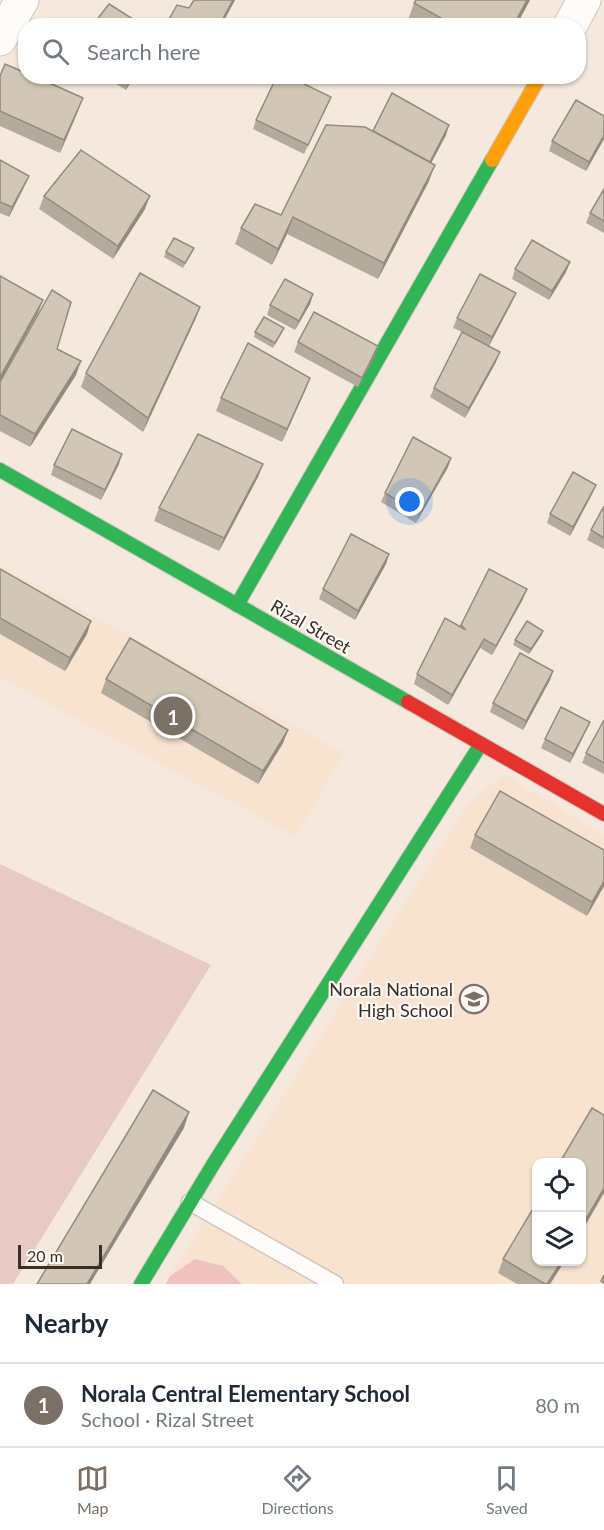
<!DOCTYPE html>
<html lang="en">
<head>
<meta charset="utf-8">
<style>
	:root { --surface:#fff; --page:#f2f2f3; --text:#1f2937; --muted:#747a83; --line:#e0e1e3; --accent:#7b7066 }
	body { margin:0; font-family:Lato,sans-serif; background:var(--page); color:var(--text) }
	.controls { position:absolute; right:18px; bottom:18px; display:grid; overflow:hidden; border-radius:12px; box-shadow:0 2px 4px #0004 }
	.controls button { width:54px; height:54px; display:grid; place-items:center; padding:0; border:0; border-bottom:2px solid var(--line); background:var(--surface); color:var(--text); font:30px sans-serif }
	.scale { position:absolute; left:18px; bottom:15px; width:84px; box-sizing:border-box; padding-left:6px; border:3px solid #3a2f26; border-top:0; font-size:16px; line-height:21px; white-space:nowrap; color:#3a2f26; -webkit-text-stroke:4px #fef8f4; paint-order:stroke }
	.you { position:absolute; left:410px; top:502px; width:21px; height:21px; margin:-15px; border:4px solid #fff; border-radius:50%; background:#1a73e8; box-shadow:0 0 0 9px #1a73e833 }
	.badge { display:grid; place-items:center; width:39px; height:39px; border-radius:50%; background:var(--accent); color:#fff; font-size:20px; font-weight:700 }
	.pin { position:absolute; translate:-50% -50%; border:3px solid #fff; box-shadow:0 2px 6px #0006 }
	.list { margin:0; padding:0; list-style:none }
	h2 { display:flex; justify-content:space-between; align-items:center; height:78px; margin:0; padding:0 24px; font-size:26px }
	h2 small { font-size:20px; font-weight:400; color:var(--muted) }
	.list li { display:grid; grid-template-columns:39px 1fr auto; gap:18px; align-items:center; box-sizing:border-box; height:84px; padding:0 24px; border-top:2px solid var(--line) }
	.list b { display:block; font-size:22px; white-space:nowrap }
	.list p { margin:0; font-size:20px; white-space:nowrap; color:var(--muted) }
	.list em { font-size:20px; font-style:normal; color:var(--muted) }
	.icon { flex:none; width:33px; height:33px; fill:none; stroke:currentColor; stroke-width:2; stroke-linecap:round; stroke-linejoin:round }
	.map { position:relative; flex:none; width:604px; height:1284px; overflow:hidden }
	.search { position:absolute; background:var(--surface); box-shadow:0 2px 4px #0004; left:18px; right:18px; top:18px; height:66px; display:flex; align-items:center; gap:15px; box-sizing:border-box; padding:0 21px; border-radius:24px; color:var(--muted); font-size:22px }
	.sheet { height:162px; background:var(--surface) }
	nav { display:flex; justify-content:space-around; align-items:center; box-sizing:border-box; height:84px; border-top:2px solid var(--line); background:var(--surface); font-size:16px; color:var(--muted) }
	nav a { display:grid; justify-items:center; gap:3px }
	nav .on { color:var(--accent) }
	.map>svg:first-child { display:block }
</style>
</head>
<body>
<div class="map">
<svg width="604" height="1284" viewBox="0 0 604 1284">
	<rect width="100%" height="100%" fill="#f5e9de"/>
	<g fill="#f8e3d1" fill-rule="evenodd">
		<path d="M 0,565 L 344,753 L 296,837 L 0,678 Z"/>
		<path d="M 504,774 L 604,835 L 604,1284 L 242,1284 L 239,1280 L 195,1259 L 170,1276 L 466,806 ZM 536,1162 L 582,1162 L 582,1262 L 536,1262 Z"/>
	</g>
	<path fill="#e7c9c5" d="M 0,864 L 211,965 L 13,1284 L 0,1284 Z"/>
	<path fill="#efc2bf" d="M 195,1259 L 223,1266 L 242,1284 L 166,1284 L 170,1276 Z"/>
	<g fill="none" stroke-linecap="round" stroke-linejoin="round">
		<g stroke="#d0c5bb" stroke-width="19">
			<path id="lane" d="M 190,1202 L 335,1284"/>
		</g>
		<g stroke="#d0c5bb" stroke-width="35">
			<g id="street">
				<path d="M 570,26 L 584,0"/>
				<path d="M 0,39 L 22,0"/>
			</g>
		</g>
		<g stroke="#d0c5bb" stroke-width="16">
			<g id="fast">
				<path d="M 0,470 L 408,702"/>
				<path d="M 237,605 L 492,160"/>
				<path d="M 141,1284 L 214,1163 L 481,744"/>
			</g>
		</g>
		<g stroke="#d0c5bb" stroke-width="16">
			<path id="slow" d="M 492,160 L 540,76"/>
		</g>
		<g stroke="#d0c5bb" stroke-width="16">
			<path id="jam" d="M 408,702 L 604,814"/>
		</g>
		<use href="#lane" stroke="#fefcfa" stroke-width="16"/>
		<use href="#street" stroke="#fefcfa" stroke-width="33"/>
		<use href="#fast" stroke="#30b455" stroke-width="14"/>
		<use href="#slow" stroke="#ff9f0a" stroke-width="14"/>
		<use href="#jam" stroke="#e5322d" stroke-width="14"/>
	</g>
	<g fill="#b5ab9d">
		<path d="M 235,0 L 221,26 L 166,26 L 168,21 L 189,8 Z"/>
		<path d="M 530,0 L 516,26 L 419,26 L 408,20 L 414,3 Z"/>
		<path d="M 0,76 L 78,111 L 60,153 L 0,126 Z"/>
		<path d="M 104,76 L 134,76 L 126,90 Z"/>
		<path d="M 331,97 L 327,106 L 304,154 L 253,129 L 256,120 Z"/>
		<path d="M 604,116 L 604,139 L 586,171 L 549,151 L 552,141 Z"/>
		<path d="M 373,131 L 446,135 L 431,163 L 429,181 L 378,279 L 287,234 L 272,265 L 235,244 L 241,228 L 281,215 Z"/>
		<path d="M 0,160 L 25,185 L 9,217 L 0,213 Z"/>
		<path d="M 604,189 L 604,233 L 586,223 L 590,213 Z"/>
		<path d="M 44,196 L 145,209 L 113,259 L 39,209 Z"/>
		<path d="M 194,248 L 192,253 L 183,268 L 164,257 L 166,252 Z"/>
		<path d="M 570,262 L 566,272 L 549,300 L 512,279 L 515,269 Z"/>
		<path d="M 313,294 L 310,304 L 295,330 L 267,315 L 270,305 Z"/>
		<path d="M 512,302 L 489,346 L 496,362 L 465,418 L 430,397 L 434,388 L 462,332 L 453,328 L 457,318 Z"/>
		<path d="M 200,307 L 195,320 L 143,432 L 81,387 L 86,373 Z"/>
		<path d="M 255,332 L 282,333 L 273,348 L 254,337 Z"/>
		<path d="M 298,342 L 375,356 L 358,387 L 294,352 Z"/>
		<path d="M 57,349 L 76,375 L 30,447 L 0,431 L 0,382 Z"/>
		<path d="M 310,378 L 305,391 L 282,442 L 216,411 L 221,398 Z"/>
		<path d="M 451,458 L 448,467 L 416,523 L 381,502 L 385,493 Z"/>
		<path d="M 119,464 L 101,500 L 51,475 L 54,465 Z"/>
		<path d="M 263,464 L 258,477 L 219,551 L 154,521 L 159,508 Z"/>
		<path d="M 596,485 L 592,494 L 570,536 L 547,523 L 550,514 Z"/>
		<path d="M 604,506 L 604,549 L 587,540 L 591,530 Z"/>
		<path d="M 389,554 L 386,564 L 355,620 L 319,599 L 323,589 Z"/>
		<path d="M 0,569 L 87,634 L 65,671 L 0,634 Z"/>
		<path d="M 489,569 L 523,599 L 492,655 L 480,648 L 448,705 L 414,684 L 417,674 L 460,626 Z"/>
		<path d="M 543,631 L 541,636 L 529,654 L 513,645 L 515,640 Z"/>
		<path d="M 553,671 L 550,680 L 523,730 L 490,712 L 493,703 Z"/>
		<path d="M 106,679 L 288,730 L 283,743 L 258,784 L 101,693 Z"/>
		<path d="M 604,720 L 604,774 L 582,763 L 586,753 Z"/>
		<path d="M 590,722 L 586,731 L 570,763 L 541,748 L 545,739 Z"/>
		<path d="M 475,835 L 604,850 L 604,886 L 587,916 L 470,848 Z"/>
		<path d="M 503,1259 L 564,1262 L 550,1284 L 517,1284 L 498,1273 Z"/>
	</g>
	<g fill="#938b7f">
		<path d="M 233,0 L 235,0 L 221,26 L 219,26 Z"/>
		<path d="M 527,0 L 530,0 L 516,26 L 513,26 Z"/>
		<path d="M 132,76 L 134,76 L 126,90 L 129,81 Z"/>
		<path d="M 83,98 L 78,111 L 60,153 L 64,140 Z"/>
		<path d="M 449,125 L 446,135 L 426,173 L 430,163 Z"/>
		<path d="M 604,135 L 604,139 L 586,171 L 589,162 Z"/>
		<path d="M 435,165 L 429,181 L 378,279 L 384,263 Z"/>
		<path d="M 29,176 L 25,185 L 9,217 L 12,207 Z"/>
		<path d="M 150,196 L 145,209 L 113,259 L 118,246 Z"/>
		<path d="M 293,217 L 287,234 L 272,265 L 278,249 Z"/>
		<path d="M 570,262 L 566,272 L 549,300 L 552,291 Z"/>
		<path d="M 516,293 L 512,302 L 489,346 L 492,337 Z"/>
		<path d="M 313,294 L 310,304 L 295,330 L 299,321 Z"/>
		<path d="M 43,300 L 38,313 L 0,382 L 0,377 Z"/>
		<path d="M 200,307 L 195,320 L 143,432 L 148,418 Z"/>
		<path d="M 378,346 L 375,356 L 358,387 L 362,378 Z"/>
		<path d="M 500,352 L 496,362 L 465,418 L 469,408 Z"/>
		<path d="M 81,361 L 76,375 L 30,447 L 35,434 Z"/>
		<path d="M 310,378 L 305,391 L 282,442 L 287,429 Z"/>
		<path d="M 122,454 L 119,464 L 101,500 L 105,490 Z"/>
		<path d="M 451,458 L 448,467 L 416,523 L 420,514 Z"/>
		<path d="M 263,464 L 258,477 L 219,551 L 224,538 Z"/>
		<path d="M 596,485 L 592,494 L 570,536 L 573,527 Z"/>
		<path d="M 389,554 L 386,564 L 355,620 L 358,611 Z"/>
		<path d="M 527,589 L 523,599 L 492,655 L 496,646 Z"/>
		<path d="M 91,621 L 87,634 L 65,671 L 70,658 Z"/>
		<path d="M 543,631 L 541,636 L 529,654 L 531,649 Z"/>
		<path d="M 484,639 L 480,648 L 448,705 L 452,695 Z"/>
		<path d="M 553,671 L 550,680 L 523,730 L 526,721 Z"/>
		<path d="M 590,722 L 586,731 L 570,763 L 573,754 Z"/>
		<path d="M 288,730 L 283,743 L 258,784 L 263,771 Z"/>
		<path d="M 604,881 L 604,886 L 587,916 L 592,902 Z"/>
		<path d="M 189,1112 L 184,1128 L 90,1284 L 87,1284 Z"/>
		<path d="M 604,1188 L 604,1193 L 582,1231 L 582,1226 Z"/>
		<path d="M 561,1262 L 564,1262 L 550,1284 L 547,1284 Z"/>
	</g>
	<g fill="#d2c7b6" stroke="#938b7f" stroke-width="1.5">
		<path d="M 194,0 L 233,0 L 219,26 L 176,26 L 168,21 L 177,5 L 189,8 Z"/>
		<path d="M 416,0 L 527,0 L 513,26 L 455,26 L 414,3 Z"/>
		<path d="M 109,4 L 144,26 L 92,26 Z"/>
		<path d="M 5,64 L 26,73 L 26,76 L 34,76 L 83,98 L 64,140 L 0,111 L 0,76 Z"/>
		<path d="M 123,76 L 132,76 L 129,81 Z"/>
		<path d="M 277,76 L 288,76 L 331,97 L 308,145 L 256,120 Z"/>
		<path d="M 392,93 L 449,125 L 430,162 L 373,131 Z"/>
		<path d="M 576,100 L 604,116 L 604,135 L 589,162 L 552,141 Z"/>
		<path d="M 326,125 L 365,127 L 435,165 L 384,263 L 293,217 L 278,249 L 241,228 L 255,204 L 281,215 Z"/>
		<path d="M 81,150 L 150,196 L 118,246 L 44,196 Z"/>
		<path d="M 0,160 L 29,176 L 12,207 L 0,202 Z"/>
		<path d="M 604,189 L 604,221 L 590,213 Z"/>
		<path d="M 174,238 L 194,248 L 185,263 L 166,252 Z"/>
		<path d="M 532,240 L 570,262 L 552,291 L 515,269 Z"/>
		<path d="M 140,273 L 200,307 L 148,418 L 86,373 Z"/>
		<path d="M 480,274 L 516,293 L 492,337 L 457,318 Z"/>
		<path d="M 0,276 L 43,300 L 0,377 Z"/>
		<path d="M 285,279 L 313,294 L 299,321 L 270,305 Z"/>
		<path d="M 52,290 L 71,302 L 57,349 L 81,361 L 35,434 L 0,415 L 0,382 Z"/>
		<path d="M 314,312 L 378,346 L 362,378 L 298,342 Z"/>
		<path d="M 264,317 L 284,328 L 275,343 L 255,332 Z"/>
		<path d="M 462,332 L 500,352 L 469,408 L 434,388 Z"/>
		<path d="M 248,343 L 310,378 L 287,429 L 221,398 Z"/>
		<path d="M 72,429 L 122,454 L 105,490 L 54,465 Z"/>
		<path d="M 198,434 L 263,464 L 224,538 L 159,508 Z"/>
		<path d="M 413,437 L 451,458 L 420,514 L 385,493 Z"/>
		<path d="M 573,472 L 596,485 L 573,527 L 550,514 Z"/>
		<path d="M 604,506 L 604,538 L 591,530 Z"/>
		<path d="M 351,534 L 389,554 L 358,611 L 323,589 Z"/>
		<path d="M 0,569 L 91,621 L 70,658 L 0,618 Z"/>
		<path d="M 489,569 L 527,589 L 496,646 L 484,639 L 452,695 L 417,674 L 445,618 L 466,630 L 461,625 Z"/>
		<path d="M 527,621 L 543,631 L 531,649 L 515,640 Z"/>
		<path d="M 130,638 L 288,730 L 263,771 L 106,679 Z"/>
		<path d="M 520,653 L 553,671 L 526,721 L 493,703 Z"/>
		<path d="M 561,707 L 590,722 L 573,754 L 545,739 Z"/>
		<path d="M 604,720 L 604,763 L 586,753 Z"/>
		<path d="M 500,791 L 604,850 L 604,881 L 592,902 L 475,835 Z"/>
		<path d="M 153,1090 L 189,1112 L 87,1284 L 37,1284 Z"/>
		<path d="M 592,1108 L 604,1115 L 604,1188 L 582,1226 L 582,1162 L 560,1162 Z"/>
		<path d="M 537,1202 L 537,1262 L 561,1262 L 547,1284 L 545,1284 L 503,1259 Z"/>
		<path d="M 604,1275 L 604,1283 L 601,1281 Z"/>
	</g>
	<defs>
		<g id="school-ring" transform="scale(1.5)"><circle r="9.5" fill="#fef8f4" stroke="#7b7066" stroke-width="1.5"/><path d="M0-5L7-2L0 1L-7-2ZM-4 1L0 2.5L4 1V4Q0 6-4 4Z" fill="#7b7066"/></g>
	</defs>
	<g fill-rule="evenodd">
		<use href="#school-ring" x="474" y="999"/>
	</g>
	<g text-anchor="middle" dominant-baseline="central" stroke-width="4.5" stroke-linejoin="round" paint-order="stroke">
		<g font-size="18" fill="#3a2f26" stroke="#fef8f4">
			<text transform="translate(311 626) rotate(30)">Rizal Street</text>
		</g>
		<g font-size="18" fill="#3a2f26" stroke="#fef8f4" text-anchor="end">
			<text x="453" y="989">Norala National<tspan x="453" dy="21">High School</tspan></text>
		</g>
	</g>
</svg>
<div class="controls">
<button><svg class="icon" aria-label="locate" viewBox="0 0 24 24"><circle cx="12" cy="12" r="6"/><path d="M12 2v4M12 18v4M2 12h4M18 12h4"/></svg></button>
<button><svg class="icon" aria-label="layers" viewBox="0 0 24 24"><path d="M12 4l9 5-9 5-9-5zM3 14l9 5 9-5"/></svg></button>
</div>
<div class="scale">20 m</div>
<div class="you"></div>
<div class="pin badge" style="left:173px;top:716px">1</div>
<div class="search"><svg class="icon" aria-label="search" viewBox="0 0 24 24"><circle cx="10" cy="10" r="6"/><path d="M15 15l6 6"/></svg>Search here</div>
</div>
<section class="sheet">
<h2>Nearby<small></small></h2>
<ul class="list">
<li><span class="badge">1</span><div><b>Norala Central Elementary School</b><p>School · Rizal Street</p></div><em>80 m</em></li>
</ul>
</section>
<nav>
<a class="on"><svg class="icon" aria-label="map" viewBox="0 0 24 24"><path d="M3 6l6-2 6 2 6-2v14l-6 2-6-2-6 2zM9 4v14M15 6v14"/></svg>Map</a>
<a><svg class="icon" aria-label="directions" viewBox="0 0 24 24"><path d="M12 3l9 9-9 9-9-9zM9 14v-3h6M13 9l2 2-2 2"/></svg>Directions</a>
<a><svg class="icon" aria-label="saved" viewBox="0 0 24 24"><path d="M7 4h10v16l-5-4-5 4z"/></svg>Saved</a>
</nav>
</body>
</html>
